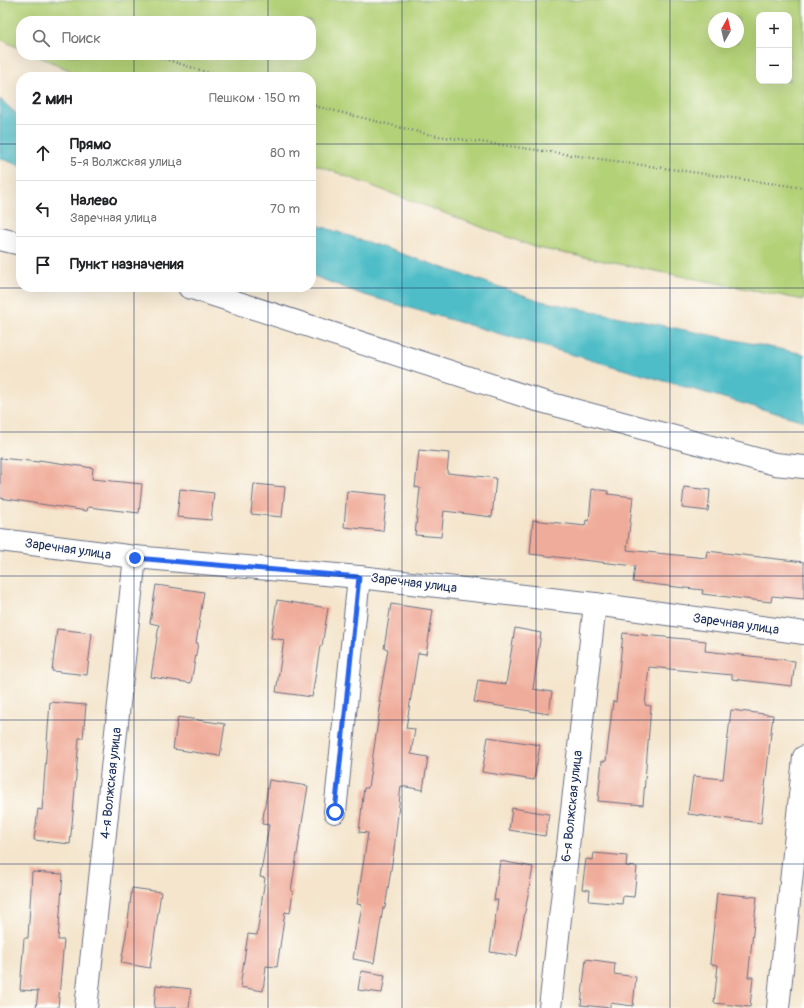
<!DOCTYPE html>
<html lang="ru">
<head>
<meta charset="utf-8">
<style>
	:root { --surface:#fff; --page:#f2f2f2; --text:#202124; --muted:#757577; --line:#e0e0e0 }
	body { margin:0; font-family:Pangolin,sans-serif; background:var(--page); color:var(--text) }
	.controls { position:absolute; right:12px; top:12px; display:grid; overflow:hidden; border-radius:8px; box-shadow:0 4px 16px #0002 }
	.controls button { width:36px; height:36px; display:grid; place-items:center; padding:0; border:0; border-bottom:1px solid var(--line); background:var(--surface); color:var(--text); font:20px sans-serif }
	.compass { position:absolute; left:708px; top:12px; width:36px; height:36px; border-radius:50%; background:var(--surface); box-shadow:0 4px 16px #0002; rotate:8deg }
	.stop { position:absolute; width:12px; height:12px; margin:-9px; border:3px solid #2563eb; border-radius:50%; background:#fff }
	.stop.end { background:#2563eb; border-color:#fff; box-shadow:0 1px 4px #0008 }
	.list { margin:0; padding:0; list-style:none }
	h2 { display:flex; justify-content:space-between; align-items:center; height:52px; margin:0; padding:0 16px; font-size:17px }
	h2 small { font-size:13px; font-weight:400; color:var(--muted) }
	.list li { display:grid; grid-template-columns:26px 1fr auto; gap:12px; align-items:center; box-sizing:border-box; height:56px; padding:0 16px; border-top:1px solid var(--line) }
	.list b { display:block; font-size:15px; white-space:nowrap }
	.list p { margin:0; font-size:13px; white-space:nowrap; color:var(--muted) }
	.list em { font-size:13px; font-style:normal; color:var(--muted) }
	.icon { flex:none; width:22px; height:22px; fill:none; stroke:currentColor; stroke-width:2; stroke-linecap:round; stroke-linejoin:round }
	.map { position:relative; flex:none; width:804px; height:1008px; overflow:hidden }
	.search { position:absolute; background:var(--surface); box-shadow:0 4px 16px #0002; left:16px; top:16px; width:300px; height:44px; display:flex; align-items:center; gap:10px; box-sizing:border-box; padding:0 14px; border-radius:16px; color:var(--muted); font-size:15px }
	.panel { position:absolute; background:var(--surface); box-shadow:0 4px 16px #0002; left:16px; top:72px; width:300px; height:220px; border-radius:16px }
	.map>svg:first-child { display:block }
</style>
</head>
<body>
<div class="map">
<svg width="804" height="1008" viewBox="0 0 804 1008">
	<rect width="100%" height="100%" fill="#fdfcf7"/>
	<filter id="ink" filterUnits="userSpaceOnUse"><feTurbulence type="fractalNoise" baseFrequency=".025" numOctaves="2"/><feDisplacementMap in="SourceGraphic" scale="8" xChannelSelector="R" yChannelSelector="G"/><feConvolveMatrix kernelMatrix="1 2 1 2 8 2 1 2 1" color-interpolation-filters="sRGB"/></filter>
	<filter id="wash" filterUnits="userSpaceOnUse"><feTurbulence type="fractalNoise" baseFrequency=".012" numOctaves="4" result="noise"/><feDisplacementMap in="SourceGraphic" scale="16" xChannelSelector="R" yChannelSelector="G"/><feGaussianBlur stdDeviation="0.9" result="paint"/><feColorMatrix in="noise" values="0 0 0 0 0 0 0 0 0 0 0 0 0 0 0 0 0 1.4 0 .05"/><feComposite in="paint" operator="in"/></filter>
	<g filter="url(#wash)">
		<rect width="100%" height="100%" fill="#f4e5cc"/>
		<path fill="#b3d177" stroke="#67806a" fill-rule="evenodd" d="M 0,0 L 804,0 L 804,300 L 537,248 L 311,163 L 311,77 L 85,77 L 35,55 L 311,55 L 311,21 L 21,21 L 21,49 L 0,39 ZM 759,15 L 789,15 L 789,81 L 759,81 ZM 714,18 L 738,18 L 738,42 L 714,42 Z"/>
		<g fill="#4fbdc7" stroke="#357692">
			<path d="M 0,99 L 21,118 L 21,166 L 0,158 Z"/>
			<path d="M 311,223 L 541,301 L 804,354 L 804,421 L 361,294 L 311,275 Z"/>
		</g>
		<g id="blocks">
			<g fill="#f0ac9a">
				<path d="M 419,450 L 449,453 L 447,473 L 496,478 L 492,517 L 444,511 L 441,537 L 415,535 L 420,488 L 415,487 Z"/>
				<path d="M 0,458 L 39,462 L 39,460 L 93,468 L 92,479 L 142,484 L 139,513 L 88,507 L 87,511 L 0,498 Z"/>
				<path d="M 254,484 L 285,487 L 282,517 L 251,514 Z"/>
				<path d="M 684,487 L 710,490 L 708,511 L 682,508 Z"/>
				<path d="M 180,489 L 214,493 L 211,520 L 177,517 Z"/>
				<path d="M 592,489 L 608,491 L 608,494 L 633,497 L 627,550 L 706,558 L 707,551 L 804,562 L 804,599 L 772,596 L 771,602 L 702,594 L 703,590 L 633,582 L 635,566 L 530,554 L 533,520 L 585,526 L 586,520 L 589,521 Z"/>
				<path d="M 347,491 L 387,495 L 383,531 L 344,527 Z"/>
				<path d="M 156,585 L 204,592 L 196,643 L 198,643 L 191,683 L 151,677 L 159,625 L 150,623 Z"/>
				<path d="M 277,600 L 328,608 L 322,646 L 320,646 L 312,697 L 276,692 L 284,640 L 271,638 Z"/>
				<path d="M 391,604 L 433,610 L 426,654 L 418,653 L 406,728 L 415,729 L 411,754 L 428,757 L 423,790 L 401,786 L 394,850 L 385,908 L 383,908 L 374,963 L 353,959 L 362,905 L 357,904 L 368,833 L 359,832 L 364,788 L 368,788 L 381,702 L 379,702 L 388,649 L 384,648 Z"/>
				<path d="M 515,628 L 541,633 L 533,689 L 552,692 L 549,714 L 474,702 L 478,680 L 506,684 Z"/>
				<path d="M 57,629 L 92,633 L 87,675 L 52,671 Z"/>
				<path d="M 623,633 L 706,641 L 705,651 L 795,661 L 792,686 L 732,679 L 732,675 L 649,667 L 645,705 L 651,706 L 643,805 L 598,801 L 602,761 L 606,761 L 613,701 L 616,702 Z"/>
				<path d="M 50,702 L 86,705 L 83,738 L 79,738 L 73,814 L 70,844 L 34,840 L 38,809 L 42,810 Z"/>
				<path d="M 731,710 L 773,715 L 761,823 L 688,814 L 693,776 L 723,779 Z"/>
				<path d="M 178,717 L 225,724 L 220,756 L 173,749 Z"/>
				<path d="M 488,737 L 540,745 L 534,780 L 482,772 Z"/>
				<path d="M 269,780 L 308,786 L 291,891 L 293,891 L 290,913 L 285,912 L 277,967 L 266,966 L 263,991 L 240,987 L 248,934 L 257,935 L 265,878 L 260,877 L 269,825 L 262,824 Z"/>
				<path d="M 512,808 L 549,814 L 545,836 L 509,830 Z"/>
				<path d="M 594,853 L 627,856 L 626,866 L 637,867 L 634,897 L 623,896 L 622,904 L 589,901 L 590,890 L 582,889 L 586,859 L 593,860 Z"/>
				<path d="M 500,861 L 533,867 L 517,956 L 490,952 L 498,900 L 494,900 Z"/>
				<path d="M 32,872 L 63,874 L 58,940 L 64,940 L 58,1008 L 36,1008 L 38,991 L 20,990 L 24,938 L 28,938 Z"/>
				<path d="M 132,888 L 161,892 L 150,968 L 121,963 L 127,929 Z"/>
				<path d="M 717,893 L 757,897 L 748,977 L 753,977 L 750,1007 L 714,1003 L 718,965 L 710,964 Z"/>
				<path d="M 586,959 L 615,963 L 614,974 L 636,977 L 633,1006 L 610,1003 L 610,1008 L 581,1005 Z"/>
				<path d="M 361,971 L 385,975 L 382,993 L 358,990 Z"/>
				<path d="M 156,985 L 191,989 L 189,1008 L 154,1008 Z"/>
			</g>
		</g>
	</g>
	<g filter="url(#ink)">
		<use href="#blocks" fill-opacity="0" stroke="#676f84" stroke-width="1"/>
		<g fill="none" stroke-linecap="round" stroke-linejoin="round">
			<g stroke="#676f84" stroke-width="24">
				<g id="street">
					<path d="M 0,239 L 21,244"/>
					<path d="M 189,287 L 537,400 L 775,464 L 804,467"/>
					<path d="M 0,540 L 135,557 L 359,577 L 595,604 L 804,633"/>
					<path d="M 335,812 L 359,577"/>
					<path d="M 86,1008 L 135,557"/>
					<path d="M 550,1008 L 595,604"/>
					<path d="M 778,1008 L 804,757"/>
				</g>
			</g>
			<g stroke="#676f84" stroke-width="2.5" stroke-dasharray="1 3" stroke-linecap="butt">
				<path d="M 153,55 L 221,77"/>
				<path d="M 311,105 L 431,135 L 804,188"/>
			</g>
			<use href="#street" stroke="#fff" stroke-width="22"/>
		</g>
	</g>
	<g fill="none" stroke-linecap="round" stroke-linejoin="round" filter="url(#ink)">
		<path stroke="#2563eb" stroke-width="5" d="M 135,558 L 359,577 L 335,812"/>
	</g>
	<path fill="none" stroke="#1b2f5e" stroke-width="1" stroke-opacity="0.55" d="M 134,0 L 134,21M 268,0 L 268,21M 402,0 L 402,1008M 536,0 L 536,1008M 670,0 L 670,1008M 134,55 L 134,77M 268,55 L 268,77M 0,144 L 21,144M 311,144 L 804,144M 134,287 L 134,1008M 268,287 L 268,1008M 0,288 L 804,288M 0,432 L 804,432M 0,576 L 804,576M 0,720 L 804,720M 0,864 L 804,864"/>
	<g text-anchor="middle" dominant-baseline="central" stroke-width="3" stroke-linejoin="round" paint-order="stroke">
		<g font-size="13" fill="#1b2f5e" stroke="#fdfcf7">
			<text transform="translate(68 549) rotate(8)">Заречная улица</text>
			<text transform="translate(414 583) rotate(7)">Заречная улица</text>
			<text transform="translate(736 624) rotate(8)">Заречная улица</text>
			<text transform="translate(111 783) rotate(-84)">4-я Волжская улица</text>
			<text transform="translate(572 806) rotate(-84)">6-я Волжская улица</text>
		</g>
	</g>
</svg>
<div class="controls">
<button>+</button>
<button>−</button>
</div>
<svg class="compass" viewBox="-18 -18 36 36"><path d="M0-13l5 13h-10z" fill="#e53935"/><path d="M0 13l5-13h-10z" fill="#757577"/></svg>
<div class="stop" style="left:335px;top:812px"></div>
<div class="stop end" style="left:135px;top:558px"></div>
<div class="search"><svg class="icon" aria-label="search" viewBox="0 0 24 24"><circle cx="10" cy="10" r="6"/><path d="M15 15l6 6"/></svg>Поиск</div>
<section class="panel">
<h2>2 мин<small>Пешком · 150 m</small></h2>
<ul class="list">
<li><svg class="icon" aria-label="ahead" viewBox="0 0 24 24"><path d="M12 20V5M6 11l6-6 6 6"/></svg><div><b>Прямо</b><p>5-я Волжская улица</p></div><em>80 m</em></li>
<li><svg class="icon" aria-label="left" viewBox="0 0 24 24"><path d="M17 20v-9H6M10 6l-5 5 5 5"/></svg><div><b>Налево</b><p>Заречная улица</p></div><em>70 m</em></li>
<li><svg class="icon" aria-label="arrive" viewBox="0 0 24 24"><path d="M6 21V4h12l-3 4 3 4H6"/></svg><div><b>Пункт назначения</b></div></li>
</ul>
</section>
</div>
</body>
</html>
